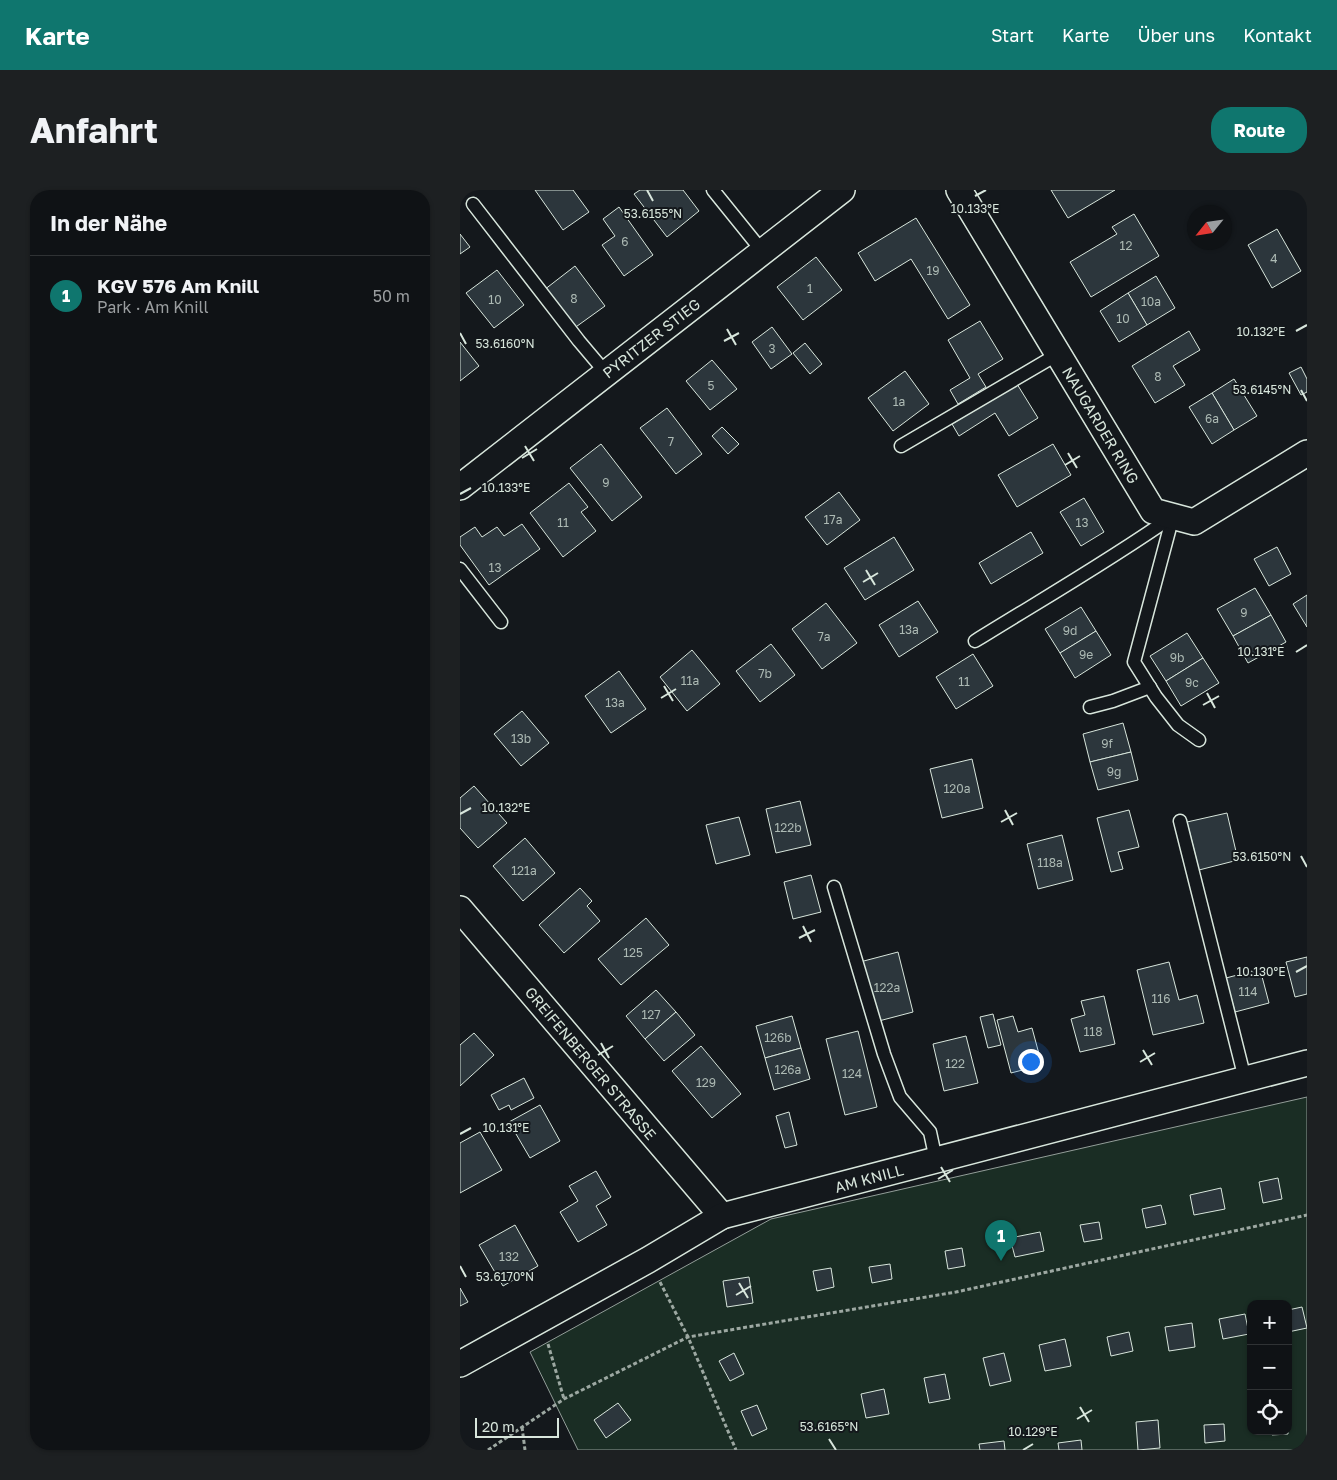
<!DOCTYPE html>
<html lang="de">
<head>
<meta charset="utf-8">
<style>
	:root { --surface:#0f1215; --page:#1d2022; --text:#f1f3f6; --muted:#9b9ea0; --line:#2f3234; --accent:#0f766e }
	body { margin:0; font-family:"Golos Text",sans-serif; background:var(--page); color:var(--text) }
	.controls { position:absolute; right:15px; bottom:15px; display:grid; overflow:hidden; border-radius:10px; box-shadow:0 1px 4px #0004 }
	.controls button { width:45px; height:45px; display:grid; place-items:center; padding:0; border:0; border-bottom:1px solid var(--line); background:var(--surface); color:var(--text); font:25px sans-serif }
	.compass { position:absolute; left:727px; top:15px; width:45px; height:45px; border-radius:50%; background:var(--surface); box-shadow:0 1px 4px #0004; rotate:240deg }
	.scale { position:absolute; left:15px; bottom:12px; width:84px; box-sizing:border-box; padding-left:5px; border:2px solid #d8e6dc; border-top:0; font-size:14px; line-height:18px; white-space:nowrap; color:#d8e6dc; -webkit-text-stroke:4px #14181c; paint-order:stroke }
	.you { position:absolute; left:570px; top:871px; width:18px; height:18px; margin:-12px; border:4px solid #fff; border-radius:50%; background:#1a73e8; box-shadow:0 0 0 8px #1a73e833 }
	.badge { display:grid; place-items:center; width:32px; height:32px; border-radius:50%; background:var(--accent); color:#fff; font-size:16px; font-weight:700 }
	.pin { position:absolute; translate:-50% -41px; filter:drop-shadow(0 1px 2px #0008) }
	.pin::after { content:''; position:absolute; top:26px; width:18px; height:15px; background:inherit; clip-path:polygon(0 0,100% 0,50% 100%) }
	.list { margin:0; padding:0; list-style:none }
	h2 { display:flex; justify-content:space-between; align-items:center; height:65px; margin:0; padding:0 20px; font-size:21px }
	h2 small { font-size:16px; font-weight:400; color:var(--muted) }
	.list li { display:grid; grid-template-columns:32px 1fr auto; gap:15px; align-items:center; box-sizing:border-box; height:80px; padding:0 20px; border-top:1px solid var(--line) }
	.list b { display:block; font-size:19px; white-space:nowrap }
	.list p { margin:0; font-size:16px; white-space:nowrap; color:var(--muted) }
	.list em { font-size:16px; font-style:normal; color:var(--muted) }
	.icon { flex:none; width:28px; height:28px; fill:none; stroke:currentColor; stroke-width:2; stroke-linecap:round; stroke-linejoin:round }
	.map { position:relative; flex:none; width:847px; height:1260px; overflow:hidden; border-radius:20px }
	header { display:flex; align-items:center; gap:30px; box-sizing:border-box; height:70px; padding:0 25px; background:var(--accent); color:#fff }
	header strong { font-size:24px }
	nav { display:flex; gap:28px; margin-inline-start:auto; font-size:18px }
	.intro { display:flex; align-items:center; justify-content:space-between; box-sizing:border-box; height:120px; padding:0 30px }
	h1 { margin:0; font-size:35px }
	.button { padding:12px 22px; border-radius:20px; background:var(--accent); color:#fff; font-size:18px; font-weight:700 }
	main { display:flex; gap:30px; padding:0 30px }
	aside { flex:1; background:var(--surface); border-radius:20px; box-shadow:0 1px 4px #0004 }
	.map>svg:first-child { display:block }
</style>
</head>
<body>
<header>
<strong>Karte</strong>
<nav><a>Start</a><a>Karte</a><a>Über uns</a><a>Kontakt</a></nav>
</header>
<div class="intro"><h1>Anfahrt</h1><a class="button">Route</a></div>
<main>
<aside>
<h2>In der Nähe<small></small></h2>
<ul class="list">
<li><span class="badge">1</span><div><b>KGV 576 Am Knill</b><p>Park · Am Knill</p></div><em>50 m</em></li>
</ul>
</aside>
<div class="map">
<svg width="847" height="1260" viewBox="0 0 847 1260">
	<rect width="100%" height="100%" fill="#14181c"/>
	<path fill="#1a2d24" stroke="#939e99" fill-rule="evenodd" d="M 847,907 L 847,1260 L 118,1260 L 70,1162 L 311,1029 ZM 791,1114 L 828,1114 L 828,1241 L 791,1241 Z"/>
	<g fill="#2c363c" stroke="#d8e6dc">
		<path d="M 75,0 L 113,0 L 129,22 L 103,40 Z"/>
		<path d="M 180,0 L 223,0 L 239,21 L 207,47 L 174,4 Z"/>
		<path d="M 591,0 L 655,0 L 608,28 Z"/>
		<path d="M 159,17 L 193,65 L 164,86 L 142,55 L 155,46 L 143,29 Z"/>
		<path d="M 674,24 L 699,66 L 631,107 L 610,72 L 657,44 L 652,37 Z"/>
		<path d="M 456,28 L 510,115 L 488,129 L 451,69 L 415,91 L 398,63 Z"/>
		<path d="M 817,39 L 841,81 L 812,98 L 788,55 Z"/>
		<path d="M 0,44 L 10,57 L 0,64 Z"/>
		<path d="M 356,67 L 382,100 L 343,130 L 317,97 Z"/>
		<path d="M 115,76 L 145,116 L 113,139 L 84,100 Z"/>
		<path d="M 37,80 L 64,115 L 34,138 L 6,103 Z"/>
		<path d="M 696,86 L 715,118 L 687,135 L 668,103 Z"/>
		<path d="M 668,103 L 687,135 L 659,152 L 640,121 Z"/>
		<path d="M 520,131 L 543,169 L 518,184 L 526,197 L 498,214 L 490,200 L 510,188 L 488,150 Z"/>
		<path d="M 312,137 L 332,164 L 311,179 L 292,152 Z"/>
		<path d="M 729,141 L 740,160 L 713,176 L 725,195 L 695,213 L 672,176 Z"/>
		<path d="M 0,152 L 19,176 L 0,191 Z"/>
		<path d="M 345,153 L 362,174 L 350,184 L 333,163 Z"/>
		<path d="M 252,170 L 277,199 L 250,220 L 226,191 Z"/>
		<path d="M 841,177 L 847,189 L 847,202 L 841,205 L 829,183 Z"/>
		<path d="M 445,181 L 469,214 L 433,241 L 408,208 Z"/>
		<path d="M 774,189 L 797,226 L 774,240 L 752,203 Z"/>
		<path d="M 557,194 L 578,228 L 549,246 L 535,223 L 499,246 L 492,234 Z"/>
		<path d="M 752,203 L 774,240 L 752,254 L 729,217 Z"/>
		<path d="M 207,218 L 242,264 L 216,284 L 180,238 Z"/>
		<path d="M 262,237 L 279,254 L 268,264 L 252,246 Z"/>
		<path d="M 141,254 L 182,307 L 152,331 L 110,278 Z"/>
		<path d="M 593,254 L 611,285 L 557,317 L 538,285 Z"/>
		<path d="M 109,293 L 128,317 L 121,322 L 136,341 L 103,367 L 70,323 Z"/>
		<path d="M 379,302 L 400,330 L 367,355 L 345,327 Z"/>
		<path d="M 624,308 L 644,342 L 621,356 L 600,322 Z"/>
		<path d="M 62,334 L 80,359 L 29,395 L 0,355 L 0,347 L 15,337 L 22,347 L 37,337 L 44,346 Z"/>
		<path d="M 571,342 L 583,363 L 531,394 L 519,373 Z"/>
		<path d="M 434,347 L 454,380 L 405,410 L 384,378 Z"/>
		<path d="M 817,357 L 831,384 L 809,396 L 794,369 Z"/>
		<path d="M 795,398 L 811,425 L 773,446 L 757,419 Z"/>
		<path d="M 847,405 L 847,437 L 833,414 Z"/>
		<path d="M 458,411 L 478,442 L 439,467 L 419,435 Z"/>
		<path d="M 366,413 L 397,453 L 362,479 L 332,439 Z"/>
		<path d="M 621,417 L 636,441 L 600,463 L 585,439 Z"/>
		<path d="M 811,425 L 826,452 L 788,473 L 773,446 Z"/>
		<path d="M 636,441 L 651,465 L 615,488 L 600,463 Z"/>
		<path d="M 727,443 L 743,468 L 706,491 L 690,466 Z"/>
		<path d="M 311,454 L 335,485 L 300,512 L 276,481 Z"/>
		<path d="M 232,460 L 260,494 L 227,521 L 200,487 Z"/>
		<path d="M 513,464 L 533,496 L 496,519 L 476,487 Z"/>
		<path d="M 743,468 L 759,493 L 721,516 L 706,491 Z"/>
		<path d="M 159,481 L 186,519 L 151,543 L 125,506 Z"/>
		<path d="M 62,521 L 89,553 L 61,576 L 34,544 Z"/>
		<path d="M 663,533 L 671,562 L 630,572 L 623,544 Z"/>
		<path d="M 671,562 L 678,590 L 638,600 L 630,572 Z"/>
		<path d="M 512,569 L 523,618 L 482,628 L 470,579 Z"/>
		<path d="M 14,596 L 47,633 L 18,658 L 0,638 L 0,608 Z"/>
		<path d="M 340,611 L 351,655 L 316,663 L 306,619 Z"/>
		<path d="M 669,620 L 679,657 L 658,662 L 663,679 L 651,682 L 637,628 Z"/>
		<path d="M 767,623 L 778,670 L 739,680 L 727,632 Z"/>
		<path d="M 279,627 L 290,665 L 256,674 L 246,635 Z"/>
		<path d="M 602,645 L 613,690 L 578,699 L 567,654 Z"/>
		<path d="M 65,648 L 95,683 L 63,711 L 33,676 Z"/>
		<path d="M 351,685 L 361,722 L 333,729 L 324,692 Z"/>
		<path d="M 120,698 L 132,711 L 127,716 L 140,731 L 104,763 L 79,735 Z"/>
		<path d="M 186,728 L 209,755 L 161,795 L 138,769 Z"/>
		<path d="M 438,762 L 453,822 L 415,832 L 400,772 Z"/>
		<path d="M 847,767 L 847,804 L 835,807 L 826,772 Z"/>
		<path d="M 709,772 L 719,810 L 737,805 L 744,833 L 693,845 L 677,780 Z"/>
		<path d="M 800,779 L 809,813 L 775,822 L 766,788 Z"/>
		<path d="M 196,800 L 216,822 L 185,849 L 166,826 Z"/>
		<path d="M 644,806 L 655,854 L 620,862 L 611,829 L 625,825 L 621,811 Z"/>
		<path d="M 216,822 L 235,845 L 204,871 L 185,849 Z"/>
		<path d="M 533,824 L 541,855 L 528,858 L 520,827 Z"/>
		<path d="M 332,826 L 341,858 L 305,868 L 296,836 Z"/>
		<path d="M 553,826 L 558,842 L 572,838 L 582,875 L 551,883 L 537,830 Z"/>
		<path d="M 398,841 L 417,917 L 385,925 L 366,849 Z"/>
		<path d="M 14,843 L 34,865 L 0,896 L 0,855 Z"/>
		<path d="M 506,846 L 518,893 L 484,901 L 473,854 Z"/>
		<path d="M 241,856 L 281,904 L 252,928 L 212,881 Z"/>
		<path d="M 341,858 L 350,889 L 314,900 L 305,868 Z"/>
		<path d="M 64,888 L 74,908 L 51,920 L 49,915 L 39,920 L 31,905 Z"/>
		<path d="M 80,915 L 100,951 L 70,968 L 49,932 Z"/>
		<path d="M 329,922 L 337,955 L 325,958 L 316,926 Z"/>
		<path d="M 20,942 L 42,980 L 0,1003 L 0,953 Z"/>
		<path d="M 136,981 L 151,1007 L 136,1016 L 147,1035 L 118,1052 L 100,1022 L 118,1011 L 109,996 Z"/>
		<path d="M 818,988 L 822,1009 L 803,1013 L 799,992 Z"/>
		<path d="M 761,998 L 765,1019 L 734,1025 L 730,1005 Z"/>
		<path d="M 701,1015 L 706,1034 L 686,1038 L 682,1019 Z"/>
		<path d="M 639,1032 L 642,1049 L 624,1052 L 620,1035 Z"/>
		<path d="M 55,1035 L 78,1076 L 43,1096 L 19,1055 Z"/>
		<path d="M 580,1042 L 584,1061 L 555,1067 L 550,1048 Z"/>
		<path d="M 502,1058 L 505,1076 L 488,1079 L 485,1061 Z"/>
		<path d="M 430,1074 L 432,1089 L 412,1093 L 409,1077 Z"/>
		<path d="M 371,1078 L 374,1097 L 357,1101 L 353,1081 Z"/>
		<path d="M 289,1087 L 293,1113 L 267,1117 L 263,1091 Z"/>
		<path d="M 0,1098 L 8,1112 L 0,1116 Z"/>
		<path d="M 842,1117 L 847,1138 L 828,1142 L 828,1120 Z"/>
		<path d="M 785,1124 L 789,1144 L 763,1149 L 759,1129 Z"/>
		<path d="M 732,1133 L 735,1157 L 709,1161 L 705,1137 Z"/>
		<path d="M 669,1142 L 673,1161 L 651,1166 L 647,1147 Z"/>
		<path d="M 605,1149 L 611,1176 L 585,1181 L 579,1155 Z"/>
		<path d="M 274,1163 L 284,1184 L 270,1191 L 259,1171 Z"/>
		<path d="M 544,1163 L 551,1191 L 530,1196 L 523,1168 Z"/>
		<path d="M 485,1184 L 490,1209 L 469,1213 L 464,1188 Z"/>
		<path d="M 424,1199 L 429,1224 L 406,1228 L 401,1204 Z"/>
		<path d="M 158,1213 L 171,1230 L 146,1248 L 134,1230 Z"/>
		<path d="M 297,1215 L 307,1239 L 292,1246 L 281,1221 Z"/>
		<path d="M 698,1230 L 700,1258 L 678,1260 L 676,1232 Z"/>
		<path d="M 764,1234 L 765,1251 L 745,1253 L 744,1235 Z"/>
		<path d="M 812,1241 L 828,1241 L 828,1244 L 812,1245 Z"/>
		<path d="M 621,1250 L 622,1260 L 599,1260 L 598,1253 Z"/>
		<path d="M 544,1251 L 545,1260 L 520,1260 L 519,1254 Z"/>
	</g>
	<g fill="none" stroke-linecap="round" stroke-linejoin="round">
		<g stroke="#d8e6dc" stroke-width="15">
			<g id="service">
				<path d="M 253,0 L 303,62"/>
				<path d="M 13,14 L 119,151 L 146,183"/>
				<path d="M 441,256 L 598,164"/>
				<path d="M 713,326 L 674,472 L 696,507 L 718,535 L 739,550"/>
				<path d="M 0,379 L 41,432"/>
				<path d="M 515,451 C 581,410 649,371 713,326"/>
				<path d="M 630,517 L 653,511 L 690,497"/>
				<path d="M 720,631 L 785,889"/>
				<path d="M 374,697 L 424,864 L 440,907 L 470,942 L 476,970"/>
			</g>
		</g>
		<g stroke="#d8e6dc" stroke-width="28">
			<g id="minor">
				<path d="M 499,0 L 693,321 L 734,332 L 847,263"/>
				<path d="M 0,297 L 382,0"/>
				<path d="M 0,719 L 262,1026"/>
				<path d="M 0,1174 L 188,1070 L 262,1026 L 847,873"/>
			</g>
		</g>
		<g stroke="#9da8a2" stroke-width="3" stroke-dasharray="4 2.5" stroke-linecap="butt">
			<path d="M 200,1092 L 228,1147 L 276,1260"/>
			<path d="M 88,1154 L 104,1209"/>
			<path d="M 62,1237 L 65,1260"/>
			<path d="M 28,1260 L 104,1209 L 228,1147 L 496,1102 L 847,1025"/>
		</g>
		<use href="#service" stroke="#14181c" stroke-width="12"/>
		<use href="#minor" stroke="#14181c" stroke-width="25"/>
	</g>
	<path fill="none" stroke="#d8e6dc" stroke-width="2" d="M 187,0 L 193,11M 515,6 L 526,0M 267,139 L 276,155M 836,141 L 847,135M 0,143 L 6,154M 264,151 L 279,143M 841,200 L 847,211M 65,256 L 74,271M 608,263 L 617,278M 62,268 L 77,259M 605,275 L 620,266M 0,304 L 11,298M 406,380 L 415,395M 403,392 L 418,383M 836,462 L 847,455M 204,496 L 213,511M 747,503 L 755,518M 201,508 L 216,499M 743,515 L 759,506M 545,620 L 553,635M 0,624 L 11,618M 541,632 L 557,623M 841,666 L 847,677M 343,736 L 351,752M 339,748 L 355,740M 836,782 L 847,776M 141,853 L 149,868M 683,860 L 692,875M 138,865 L 153,856M 680,872 L 695,863M 0,944 L 11,938M 481,977 L 490,992M 478,989 L 493,980M 0,1076 L 6,1087M 279,1093 L 288,1108M 276,1105 L 291,1096M 620,1217 L 629,1232M 617,1229 L 632,1220M 369,1249 L 376,1260M 563,1260 L 573,1254"/>
	<g text-anchor="middle" dominant-baseline="central" stroke-width="4" stroke-linejoin="round" paint-order="stroke">
		<g font-size="12" fill="#adbab4">
			<text x="165" y="51">6</text>
			<text x="666" y="55">12</text>
			<text x="814" y="68">4</text>
			<text x="473" y="80">19</text>
			<text x="350" y="98">1</text>
			<text x="114" y="108">8</text>
			<text x="35" y="109">10</text>
			<text x="691" y="111">10a</text>
			<text x="663" y="128">10</text>
			<text x="312" y="158">3</text>
			<text x="698" y="186">8</text>
			<text x="251" y="195">5</text>
			<text x="439" y="211">1a</text>
			<text x="752" y="228">6a</text>
			<text x="211" y="251">7</text>
			<text x="146" y="292">9</text>
			<text x="373" y="329">17a</text>
			<text x="103" y="332">11</text>
			<text x="622" y="332">13</text>
			<text x="35" y="377">13</text>
			<text x="784" y="422">9</text>
			<text x="449" y="439">13a</text>
			<text x="610" y="440">9d</text>
			<text x="364" y="446">7a</text>
			<text x="626" y="464">9e</text>
			<text x="717" y="467">9b</text>
			<text x="305" y="483">7b</text>
			<text x="230" y="490">11a</text>
			<text x="504" y="491">11</text>
			<text x="732" y="492">9c</text>
			<text x="155" y="512">13a</text>
			<text x="61" y="548">13b</text>
			<text x="647" y="553">9f</text>
			<text x="654" y="581">9g</text>
			<text x="497" y="598">120a</text>
			<text x="328" y="637">122b</text>
			<text x="590" y="672">118a</text>
			<text x="64" y="680">121a</text>
			<text x="173" y="762">125</text>
			<text x="427" y="797">122a</text>
			<text x="788" y="801">114</text>
			<text x="701" y="808">116</text>
			<text x="191" y="824">127</text>
			<text x="633" y="841">118</text>
			<text x="318" y="847">126b</text>
			<text x="495" y="873">122</text>
			<text x="328" y="879">126a</text>
			<text x="392" y="883">124</text>
			<text x="246" y="892">129</text>
			<text x="49" y="1066">132</text>
		</g>
		<g font-size="15" fill="#d8e6dc" stroke="#14181c">
			<text transform="translate(191 148) rotate(-38)">PYRITZER STIEG</text>
			<text transform="translate(641 235) rotate(59)">NAUGARDER RING</text>
			<text transform="translate(131 873) rotate(50)">GREIFENBERGER STRASSE</text>
			<text transform="translate(409 988) rotate(-15)">AM KNILL</text>
		</g>
	</g>
	<g font-size="12" text-anchor="middle" fill="#d8e6dc" stroke="#14181c" stroke-width="4" stroke-linejoin="round" paint-order="stroke">
		<text x="515" y="23">10.133°E</text>
		<text x="193" y="28">53.6155°N</text>
		<text x="801" y="146">10.132°E</text>
		<text x="45" y="158">53.6160°N</text>
		<text x="802" y="204">53.6145°N</text>
		<text x="46" y="302">10.133°E</text>
		<text x="801" y="466">10.131°E</text>
		<text x="46" y="622">10.132°E</text>
		<text x="802" y="671">53.6150°N</text>
		<text x="801" y="786">10.130°E</text>
		<text x="46" y="942">10.131°E</text>
		<text x="45" y="1091">53.6170°N</text>
		<text x="369" y="1241">53.6165°N</text>
		<text x="573" y="1246">10.129°E</text>
	</g>
</svg>
<div class="controls">
<button>+</button>
<button>−</button>
<button><svg class="icon" aria-label="locate" viewBox="0 0 24 24"><circle cx="12" cy="12" r="6"/><path d="M12 2v4M12 18v4M2 12h4M18 12h4"/></svg></button>
</div>
<svg class="compass" viewBox="-18 -18 36 36"><path d="M0-13l5 13h-10z" fill="#e53935"/><path d="M0 13l5-13h-10z" fill="#9b9ea0"/></svg>
<div class="scale">20 m</div>
<div class="you"></div>
<div class="pin badge" style="left:541px;top:1071px">1</div>
</div>
</main>
</body>
</html>
